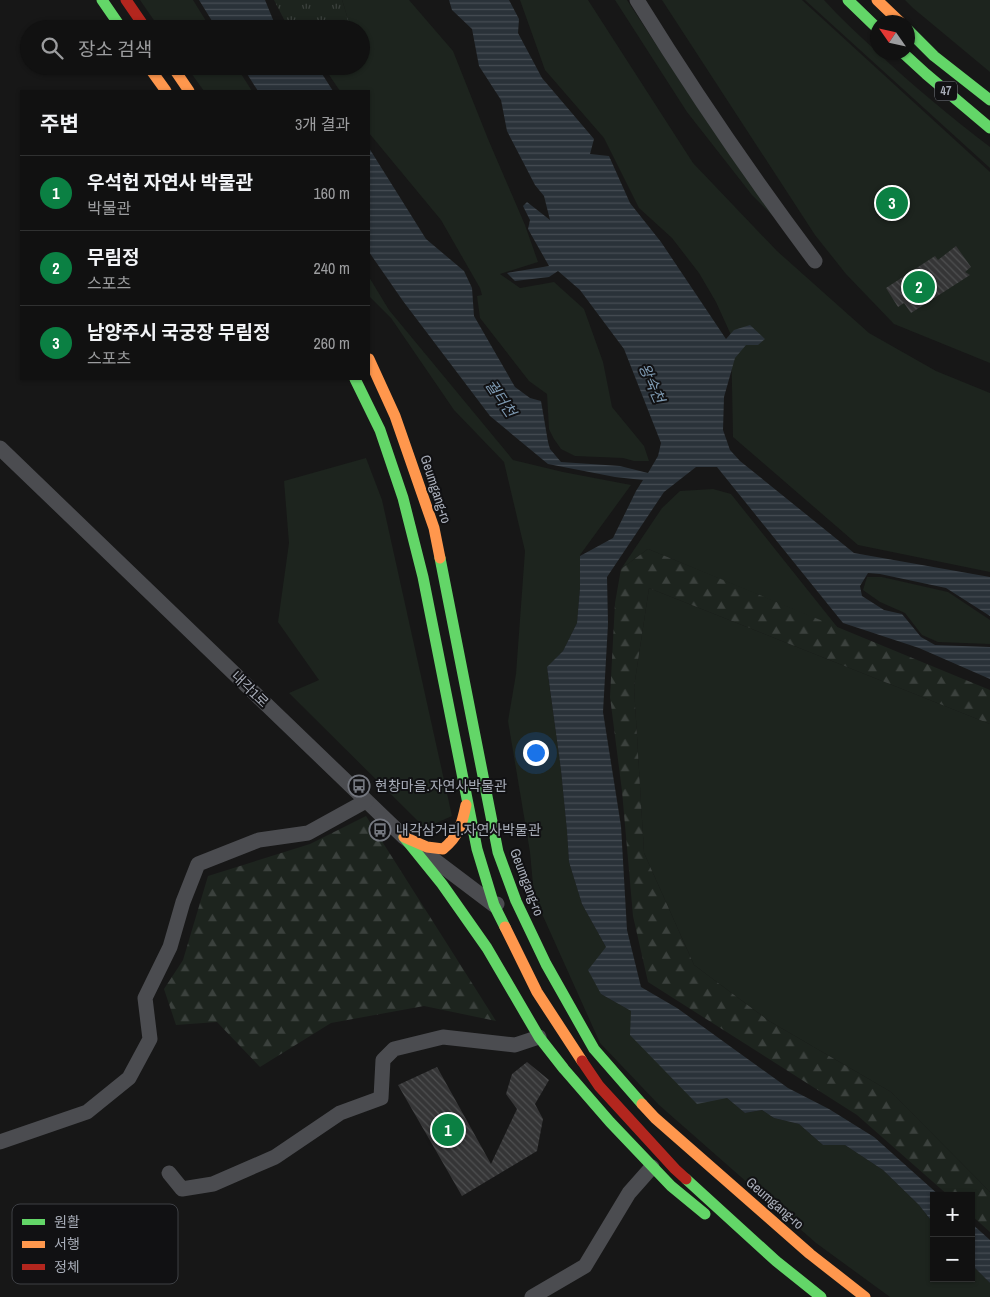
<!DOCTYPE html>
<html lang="ko">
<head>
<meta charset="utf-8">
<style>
	:root { --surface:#111; --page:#1e1f1f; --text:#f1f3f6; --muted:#9c9d9f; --line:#303131; --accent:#0b8043 }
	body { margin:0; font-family:"Archivo Narrow","Noto Sans KR",sans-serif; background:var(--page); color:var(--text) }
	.controls { position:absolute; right:15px; bottom:15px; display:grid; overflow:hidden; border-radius:0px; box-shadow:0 1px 4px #0004 }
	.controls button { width:45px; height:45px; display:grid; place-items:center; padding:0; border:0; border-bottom:1px solid var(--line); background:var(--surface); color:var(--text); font:25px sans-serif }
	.compass { position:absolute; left:870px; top:15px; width:45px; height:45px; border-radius:50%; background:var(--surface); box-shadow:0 1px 4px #0004; rotate:304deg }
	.you { position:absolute; left:535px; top:752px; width:18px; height:18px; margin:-12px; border:4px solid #fff; border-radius:50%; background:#1a73e8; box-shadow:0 0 0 8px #1a73e833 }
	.badge { display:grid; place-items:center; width:32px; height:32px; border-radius:50%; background:var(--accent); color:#fff; font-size:16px; font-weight:700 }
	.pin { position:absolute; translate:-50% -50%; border:2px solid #fff; box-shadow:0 1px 5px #0006 }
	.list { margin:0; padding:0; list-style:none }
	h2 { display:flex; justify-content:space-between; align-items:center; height:65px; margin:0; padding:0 20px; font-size:21px }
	h2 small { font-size:16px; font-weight:400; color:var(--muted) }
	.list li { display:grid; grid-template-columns:32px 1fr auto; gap:15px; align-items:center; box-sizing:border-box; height:75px; padding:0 20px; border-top:1px solid var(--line) }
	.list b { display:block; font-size:19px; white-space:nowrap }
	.list p { margin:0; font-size:16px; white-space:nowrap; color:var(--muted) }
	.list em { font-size:16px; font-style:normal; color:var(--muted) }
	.icon { flex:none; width:28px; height:28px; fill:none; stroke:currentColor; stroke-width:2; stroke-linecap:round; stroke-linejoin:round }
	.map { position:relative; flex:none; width:990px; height:1297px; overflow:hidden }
	.search { position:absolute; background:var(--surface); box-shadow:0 1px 4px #0004; left:20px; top:20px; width:350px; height:55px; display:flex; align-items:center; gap:12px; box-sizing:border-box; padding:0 18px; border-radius:28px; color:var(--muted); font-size:19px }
	.panel { position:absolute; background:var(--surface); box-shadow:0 1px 4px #0004; left:20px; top:90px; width:350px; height:290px; border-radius:0px }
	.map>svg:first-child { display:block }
</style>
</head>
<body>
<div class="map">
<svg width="990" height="1297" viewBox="0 0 990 1297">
	<defs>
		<pattern id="forest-firs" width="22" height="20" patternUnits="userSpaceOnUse" patternTransform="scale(1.25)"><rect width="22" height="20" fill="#1d241e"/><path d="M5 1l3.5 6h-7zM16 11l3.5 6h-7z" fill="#3b413d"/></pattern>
		<pattern id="park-tufts" width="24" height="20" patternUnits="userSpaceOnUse" patternTransform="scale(1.25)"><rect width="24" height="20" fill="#1d241e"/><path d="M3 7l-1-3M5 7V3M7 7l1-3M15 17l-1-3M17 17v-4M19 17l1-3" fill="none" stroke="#3b413d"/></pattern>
		<pattern id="water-rules" width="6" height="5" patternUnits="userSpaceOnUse" patternTransform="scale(1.25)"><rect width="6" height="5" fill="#2a3239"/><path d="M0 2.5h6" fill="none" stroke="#464d54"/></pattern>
		<pattern id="building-back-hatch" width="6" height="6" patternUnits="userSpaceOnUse" patternTransform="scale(1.25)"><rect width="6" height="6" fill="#353536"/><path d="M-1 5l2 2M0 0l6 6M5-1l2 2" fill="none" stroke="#4f5051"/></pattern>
	</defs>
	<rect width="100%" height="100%" fill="#171717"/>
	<g fill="#1d241e">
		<path d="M 140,0 L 193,0 L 211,29 L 160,29 Z"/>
		<path d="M 342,0 L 409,0 L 453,51 L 488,139 L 525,225 L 538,262 L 500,274 L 520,288 L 554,282 L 584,309 L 603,362 L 612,407 L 644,446 L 649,461 L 634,461 L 623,458 L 575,456 L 561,449 L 554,439 L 549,429 L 547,394 L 529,381 L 480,318 L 477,296 L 482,295 L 480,288 L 441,220 L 369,133 L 369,91 L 340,91 L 323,66 L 361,66 L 361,29 L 351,29 Z"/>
		<path d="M 520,0 L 588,0 L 693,163 L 777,251 L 869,333 L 936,371 L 990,393 L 990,572 L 858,545 L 733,437 L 731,335 L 716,302 L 699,273 L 672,238 L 639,208 L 604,138 L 545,70 Z"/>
		<path d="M 615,0 L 627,0 L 695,104 L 781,224 L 752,195 L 687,112 Z"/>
		<path d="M 662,0 L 802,0 L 990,172 L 990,363 L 894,324 L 846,274 L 815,235 Z"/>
		<path d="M 805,0 L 824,0 C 840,18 858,34 876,51 C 912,85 951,117 990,147 L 990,168 Z"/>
		<path d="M 905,0 L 990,0 L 990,72 L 913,8 Z"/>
		<path d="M 186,66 L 236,66 L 252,91 L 204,91 Z"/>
		<path d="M 369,277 L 389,310 L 513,460 L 563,472 L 631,485 L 580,555 L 580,588 L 577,623 L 563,651 L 547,668 L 561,770 L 567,831 L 569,862 L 582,904 L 606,947 L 601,994 L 631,1011 L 727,1098 L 745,1113 L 762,1110 L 774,1118 L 799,1124 L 823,1145 L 845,1145 L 883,1170 L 919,1205 L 934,1224 L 934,1278 L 971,1278 L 971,1264 L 990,1283 L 990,1297 L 890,1297 L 816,1243 L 659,1105 L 600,1043 L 534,896 L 530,852 L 508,721 L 516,674 L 525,551 L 504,462 L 454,410 L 391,318 L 369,296 Z"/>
		<path d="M 366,458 L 382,500 L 452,816 L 425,828 L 289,693 L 319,680 L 278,622 L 289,543 L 284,481 Z"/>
		<path d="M 713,489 L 731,494 L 838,628 L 648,549 L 621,569 L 662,508 L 680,491 Z"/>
		<path d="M 867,577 L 882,577 L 948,592 L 990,620 L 990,644 L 938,642 L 922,635 L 905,613 L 880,602 L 863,590 Z"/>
		<path d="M 649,588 L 990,724 L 990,1192 L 891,1092 L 769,1021 L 694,965 L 644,853 L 634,687 Z"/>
	</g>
	<g fill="url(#forest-firs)">
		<path d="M 648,549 L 990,690 L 990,724 L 649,588 L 634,687 L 644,853 L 694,965 L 769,1021 L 891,1092 L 990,1192 L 990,1232 L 971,1215 L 971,1196 L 949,1196 L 857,1115 L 648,982 L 633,916 L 622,791 L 610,697 L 615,603 L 621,569 Z"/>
		<path d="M 366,816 L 496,1021 L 424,1006 L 331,1023 L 260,1067 L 217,1022 L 176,1025 L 164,989 L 183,960 L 208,876 L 310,844 Z"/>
	</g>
	<path fill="url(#park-tufts)" d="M 274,0 L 342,0 L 351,29 L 289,29 Z"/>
	<g fill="url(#water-rules)">
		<path d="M 199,0 L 265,0 L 274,22 L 283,29 L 217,29 Z"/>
		<path d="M 449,0 L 509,0 L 519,19 L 518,33 L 542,78 L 594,139 L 590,154 L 609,156 L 630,203 L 661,242 L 726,339 L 734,330 L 750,325 L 765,339 L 758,345 L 746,345 L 735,358 L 724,397 L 723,430 L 730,450 L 740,461 L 854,553 L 990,577 L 990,616 L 946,588 L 880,574 L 868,573 L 860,586 L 862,596 L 884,610 L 902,614 L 921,637 L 935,645 L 990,647 L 990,679 L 919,648 L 843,623 L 717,467 L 696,467 L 664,492 L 607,577 L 608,624 L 603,712 L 621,826 L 627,930 L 641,987 L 677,1008 L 788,1088 L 829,1109 L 874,1137 L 940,1196 L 934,1196 L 934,1224 L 919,1205 L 883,1170 L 845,1145 L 823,1145 L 799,1124 L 774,1118 L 762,1110 L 745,1113 L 727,1098 L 697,1104 L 630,1035 L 631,1011 L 601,994 L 588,970 L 606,947 L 582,904 L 569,862 L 567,831 L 561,770 L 547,667 L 563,651 L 577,623 L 580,588 L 580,556 L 613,538 L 636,491 L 643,480 L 615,477 L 548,464 L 490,416 L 403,301 L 369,252 L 369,148 L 426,239 L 464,271 L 472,288 L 474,316 L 515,387 L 530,398 L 541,401 L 548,442 L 550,449 L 561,462 L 620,466 L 648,473 L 658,456 L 661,443 L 624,349 L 580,290 L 558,271 L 549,277 L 515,281 L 507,273 L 549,266 L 528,229 L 530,220 L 523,206 L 527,202 L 550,220 L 544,196 L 535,185 L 507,131 L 501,100 L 479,66 L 472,29 L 452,10 Z"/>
		<path d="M 242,66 L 317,66 L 333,91 L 258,91 Z"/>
		<path d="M 971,1223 L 990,1240 L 990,1283 L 971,1264 Z"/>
	</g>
	<g fill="url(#building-back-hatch)">
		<path d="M 956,246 L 971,267 L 965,272 L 970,275 L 911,313 L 904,303 L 898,307 L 886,288 L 935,256 L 938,260 Z"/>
		<path d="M 527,1062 L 549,1080 L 535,1104 L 543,1119 L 537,1151 L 462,1196 L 398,1085 L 437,1067 L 491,1164 L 517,1109 L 506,1094 L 512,1074 Z"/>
	</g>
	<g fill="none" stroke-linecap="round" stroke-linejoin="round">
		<g stroke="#4b4c50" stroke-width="15">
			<path d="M 637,0 C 692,89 752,177 815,261"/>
			<path d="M 0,448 L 404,837 L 494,905 L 497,904"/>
			<path d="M 0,1142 L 87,1112 L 129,1078 L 150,1039 L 145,998 L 170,947 L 183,902 L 198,864 L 259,840 L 308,833 L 366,801"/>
			<path d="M 169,1173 L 182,1189 L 213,1184 L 275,1157 L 340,1113 L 381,1098 L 383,1060 L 394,1049 L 443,1037 L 515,1045 L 539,1037"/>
			<path d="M 532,1297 L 585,1266 L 629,1193 L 652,1167"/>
		</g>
		<g stroke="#63d668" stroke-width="11">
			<path d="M 102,0 L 122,29"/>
			<path d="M 848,0 L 878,29"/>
			<path d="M 908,30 L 934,56 L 990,100"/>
			<path d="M 902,52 L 926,74 L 990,128"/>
			<path d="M 355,379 L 380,430 L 403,498 L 423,577 L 477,849 L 494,905 L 505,927"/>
			<path d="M 440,558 L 498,852 L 516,901 L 546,964 L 594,1049 L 642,1104"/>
			<path d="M 404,837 L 442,884 L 487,948 L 539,1037 L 564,1069 L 610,1122 L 671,1186 L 705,1214"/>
			<path d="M 686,1179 L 776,1261 L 821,1297"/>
		</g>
		<g stroke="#ff974d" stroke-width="11">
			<path d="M 877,0 L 900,22"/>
			<path d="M 148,66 L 166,91"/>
			<path d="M 172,66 L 189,91"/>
			<path d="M 369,359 L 395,416 L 434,528 L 440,558"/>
			<path d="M 404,837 L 427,847 L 443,849 C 459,836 462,824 466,805"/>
			<path d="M 505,927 L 537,992 L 582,1061"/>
			<path d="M 642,1104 L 655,1118 L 810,1254 L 865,1297"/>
		</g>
		<g stroke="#b3261e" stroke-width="11">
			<path d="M 126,0 L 146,29"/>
			<path d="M 582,1061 L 599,1086 L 675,1169 L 686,1179"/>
		</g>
	</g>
	<defs>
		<g id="bus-ring" transform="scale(1.125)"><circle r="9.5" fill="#111113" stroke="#757880" stroke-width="1.5"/><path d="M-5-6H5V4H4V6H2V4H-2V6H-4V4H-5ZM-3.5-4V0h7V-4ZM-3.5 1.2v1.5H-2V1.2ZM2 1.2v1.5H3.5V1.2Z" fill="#757880"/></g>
	</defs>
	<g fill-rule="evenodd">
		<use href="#bus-ring" x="359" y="786"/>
		<use href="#bus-ring" x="380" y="830"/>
	</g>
	<g text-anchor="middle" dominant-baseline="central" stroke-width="4" stroke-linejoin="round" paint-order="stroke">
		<rect fill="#111113" stroke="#7b7e86" stroke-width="1" x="935" y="81.5" width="22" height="19" rx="4"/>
		<g font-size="12" font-weight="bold" fill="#a8adb8">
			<text x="946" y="91">47</text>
		</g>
		<g font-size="14" fill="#a8adb8" stroke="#111113">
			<text transform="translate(436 489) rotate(72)">Geumgang-ro</text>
			<text transform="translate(250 689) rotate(44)">내각1로</text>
			<text transform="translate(527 882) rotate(69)">Geumgang-ro</text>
			<text transform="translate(775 1203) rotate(41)">Geumgang-ro</text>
		</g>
		<g font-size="14" fill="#a8adb8" stroke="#111113" text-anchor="start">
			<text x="375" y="786">현창마을.자연사박물관</text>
			<text x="396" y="830">내각삼거리.자연사박물관</text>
		</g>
		<g font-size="15" font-style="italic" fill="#7f9bb3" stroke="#111113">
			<text transform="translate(652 383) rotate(66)">왕숙천</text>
			<text transform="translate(501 398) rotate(56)">궐터천</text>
		</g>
	</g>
	<rect x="12" y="1204" width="166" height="80" rx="8" fill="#111113" stroke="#3e4045" stroke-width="1"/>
	<rect x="22" y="1219" width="23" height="6" fill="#63d668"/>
	<rect x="22" y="1241" width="23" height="7" fill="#ff974d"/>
	<rect x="22" y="1264" width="23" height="6" fill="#b3261e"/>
	<g font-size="14" fill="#a8adb8">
		<text x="54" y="1227">원활</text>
		<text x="54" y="1249">서행</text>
		<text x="54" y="1272">정체</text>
	</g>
</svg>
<div class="controls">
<button>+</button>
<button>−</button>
</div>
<svg class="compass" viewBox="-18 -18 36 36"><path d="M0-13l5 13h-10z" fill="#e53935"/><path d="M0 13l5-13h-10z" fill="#9c9d9f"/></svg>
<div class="you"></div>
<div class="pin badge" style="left:448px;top:1130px">1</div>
<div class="pin badge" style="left:919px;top:287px">2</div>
<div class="pin badge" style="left:892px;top:203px">3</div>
<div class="search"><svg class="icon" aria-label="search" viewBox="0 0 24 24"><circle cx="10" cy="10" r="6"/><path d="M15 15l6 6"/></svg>장소 검색</div>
<section class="panel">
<h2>주변<small>3개 결과</small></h2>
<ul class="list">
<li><span class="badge">1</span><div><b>우석헌 자연사 박물관</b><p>박물관</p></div><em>160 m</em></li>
<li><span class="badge">2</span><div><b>무림정</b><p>스포츠</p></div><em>240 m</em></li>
<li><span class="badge">3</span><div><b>남양주시 국궁장 무림정</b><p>스포츠</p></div><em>260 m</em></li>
</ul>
</section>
</div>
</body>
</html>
